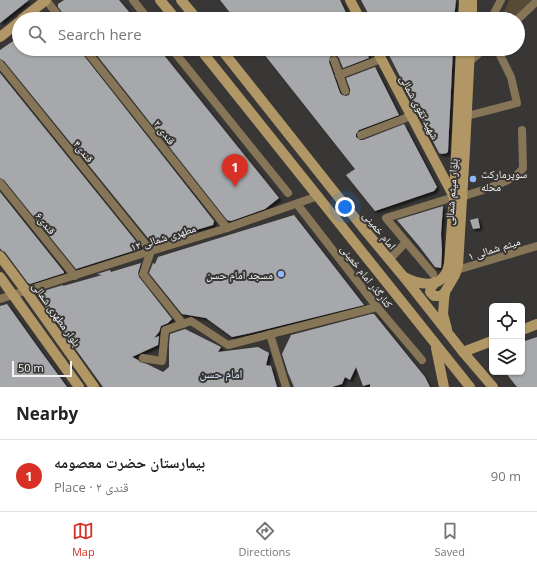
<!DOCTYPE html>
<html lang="en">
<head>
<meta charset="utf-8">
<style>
	:root { --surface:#fff; --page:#f6f6f6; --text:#222; --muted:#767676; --line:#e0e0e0; --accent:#d93025 }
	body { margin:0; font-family:"Open Sans","Noto Naskh Arabic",sans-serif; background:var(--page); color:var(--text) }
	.controls { position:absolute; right:12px; bottom:12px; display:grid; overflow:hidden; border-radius:6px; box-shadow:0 1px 3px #0004 }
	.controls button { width:36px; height:36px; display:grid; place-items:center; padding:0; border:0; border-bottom:1px solid var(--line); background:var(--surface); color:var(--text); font:20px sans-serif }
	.scale { position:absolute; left:12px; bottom:10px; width:60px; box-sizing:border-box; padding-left:4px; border:2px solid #f5f4f2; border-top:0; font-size:11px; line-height:14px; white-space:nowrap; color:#f5f4f2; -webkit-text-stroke:3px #393735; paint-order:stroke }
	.you { position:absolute; left:345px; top:207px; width:14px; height:14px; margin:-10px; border:3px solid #fff; border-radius:50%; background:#1a73e8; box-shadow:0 0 0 6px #1a73e833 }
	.badge { display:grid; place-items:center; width:26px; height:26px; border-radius:50%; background:var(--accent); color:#fff; font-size:13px; font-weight:700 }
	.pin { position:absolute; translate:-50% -33px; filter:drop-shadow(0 1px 2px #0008) }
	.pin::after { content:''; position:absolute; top:21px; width:14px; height:12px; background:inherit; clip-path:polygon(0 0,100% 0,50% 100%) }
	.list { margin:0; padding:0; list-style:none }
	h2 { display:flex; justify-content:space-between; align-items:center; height:52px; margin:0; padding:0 16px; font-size:17px }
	h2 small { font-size:13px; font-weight:400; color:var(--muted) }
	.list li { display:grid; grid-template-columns:26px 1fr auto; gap:12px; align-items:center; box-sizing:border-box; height:72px; padding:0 16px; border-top:1px solid var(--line) }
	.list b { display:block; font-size:15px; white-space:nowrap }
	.list p { margin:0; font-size:13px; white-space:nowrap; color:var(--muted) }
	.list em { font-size:13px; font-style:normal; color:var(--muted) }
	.icon { flex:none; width:22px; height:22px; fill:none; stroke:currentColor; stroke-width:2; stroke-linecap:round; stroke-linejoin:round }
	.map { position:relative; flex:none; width:537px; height:387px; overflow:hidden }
	.search { position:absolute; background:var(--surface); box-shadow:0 1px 3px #0004; left:12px; right:12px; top:12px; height:44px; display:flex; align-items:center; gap:10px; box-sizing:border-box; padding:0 14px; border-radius:22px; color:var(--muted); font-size:15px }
	.sheet { height:124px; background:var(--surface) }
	nav { display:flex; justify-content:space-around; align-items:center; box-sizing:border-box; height:56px; border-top:1px solid var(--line); background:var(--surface); font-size:11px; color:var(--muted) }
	nav a { display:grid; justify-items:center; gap:2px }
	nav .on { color:var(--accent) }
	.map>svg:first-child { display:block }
</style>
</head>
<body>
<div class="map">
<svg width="537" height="387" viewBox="0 0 537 387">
	<defs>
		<filter id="shadow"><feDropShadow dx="2.5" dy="2.5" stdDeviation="1" flood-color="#0009"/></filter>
	</defs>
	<rect width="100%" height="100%" fill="#393735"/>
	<path fill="#574b38" d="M 509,0 L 535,0 L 515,19 L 501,19 Z"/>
	<g fill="#a6a8ab" filter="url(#shadow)">
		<path d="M 0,0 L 29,0 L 0,23 Z"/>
		<path d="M 64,0 L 119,0 L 135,19 L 66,19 L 65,16 L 58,7 L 58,4 Z"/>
		<path d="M 220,0 L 340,0 L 349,19 L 235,19 Z"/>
		<path d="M 361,0 L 456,0 L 454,19 L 371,19 Z"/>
		<path d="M 19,37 L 19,49 L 80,49 L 81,52 L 214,221 L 213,225 L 152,243 L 4,61 L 0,59 L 0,50 Z"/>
		<path d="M 92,49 L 159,49 L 279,198 L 265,209 L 231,221 L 227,220 Z"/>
		<path d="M 260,49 L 365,49 L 369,58 L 343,68 L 339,58 L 337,56 L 333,55 L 330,57 L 329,62 L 340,93 L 342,95 L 346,96 L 349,95 L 350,92 L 350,89 L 346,78 L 375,67 L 399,115 L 359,130 L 356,134 L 356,137 L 360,140 L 363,140 L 404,124 L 437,187 L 434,191 L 375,211 L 346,175 L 355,169 Z"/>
		<path d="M 386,49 L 453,49 L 448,151 L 447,153 L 442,154 L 439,153 Z"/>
		<path d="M 0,73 L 139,245 L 139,249 L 76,269 L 4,180 L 0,178 Z"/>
		<path d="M 0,192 L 64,272 L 64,273 L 30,284 L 28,283 L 5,252 L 1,250 L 0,248 Z"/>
		<path d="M 443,206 L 441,234 L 442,251 L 441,268 L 435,267 L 419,246 L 397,220 Z"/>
		<path d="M 294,215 L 364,305 L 251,333 L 232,337 L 206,318 L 182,314 L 149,273 L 153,263 L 155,264 L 158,257 Z"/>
		<path d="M 478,218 L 480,228 L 473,229 L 470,220 Z"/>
		<path d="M 141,263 L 138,273 L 139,277 L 172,319 L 168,323 L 161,326 L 159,332 L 154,338 L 159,336 L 158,345 L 132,357 L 138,360 L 140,362 L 147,364 L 163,372 L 169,367 L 169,345 L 170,334 L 185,329 L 221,347 L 218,352 L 258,347 L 269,353 L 266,365 L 271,366 L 277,387 L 103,387 L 38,297 L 40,292 L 63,285 L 63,286 L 102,275 L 97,274 L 110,270 L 111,272 Z"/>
		<path d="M 7,304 L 37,346 L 67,387 L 0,387 L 0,306 Z"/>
		<path d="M 371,314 L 374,314 L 425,377 L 430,387 L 370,387 L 370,384 L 363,386 L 356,367 L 350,380 L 345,377 L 342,384 L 332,387 L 294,387 L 288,373 L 282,354 L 291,335 Z"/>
		<path d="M 537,337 L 537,387 L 517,387 L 505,372 L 522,372 L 522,342 Z"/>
	</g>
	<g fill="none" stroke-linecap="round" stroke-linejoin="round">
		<g stroke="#867556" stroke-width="8">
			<path d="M 46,0 L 61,19"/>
			<path d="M 133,0 L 148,19"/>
			<path d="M 491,19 L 501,0"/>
			<path d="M 518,19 L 537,1"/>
			<path d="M 85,49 L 227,228"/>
			<path d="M 172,49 L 288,193"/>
			<path d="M 334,60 L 345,91"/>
			<path d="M 469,62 L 484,49"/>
			<path d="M 0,64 L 151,251 L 143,274 L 183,324"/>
			<path d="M 339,75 L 381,59"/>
			<path d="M 467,116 L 517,103 L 511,77 L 500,55"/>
			<path d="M 361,135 L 411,116"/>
			<path d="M 0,183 L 75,276"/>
			<path d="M 462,197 C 478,191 515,182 523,168 L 522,130"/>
			<path d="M 297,204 L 377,307 L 422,360"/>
			<path d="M 406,242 L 433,274"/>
			<path d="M 389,260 L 406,242 L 386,218 L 454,197"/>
			<path d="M 457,270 L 537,246"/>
			<path d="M 0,299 L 151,251 L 227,228 L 318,196"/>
			<path d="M 270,334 L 286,387"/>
			<path d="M 143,358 L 162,361 L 165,330 L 191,321 L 228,345 L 377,307"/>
		</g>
		<g stroke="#b29766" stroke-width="10">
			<path d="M 160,0 L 176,19"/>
			<path d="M 181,0 L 197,19"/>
			<path d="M 350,0 L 360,19"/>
			<path d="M 22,19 L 46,0"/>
			<path d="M 463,19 L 464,0"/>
			<path d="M 472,19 L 472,0"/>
			<path d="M 0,37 L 19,22"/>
			<path d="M 200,49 L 470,387"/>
			<path d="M 221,49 L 363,228 L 403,276 L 463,352 L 493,387"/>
			<path d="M 376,49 L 454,197"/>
			<path d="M 0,256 L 26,291 L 94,387"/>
			<path d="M 0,277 L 79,387"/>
			<path d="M 404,277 C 417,284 438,289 446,273 C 448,270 448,266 449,264 L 454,197 L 461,49"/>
			<path d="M 435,282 L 431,288 L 430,292 L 434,296 L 440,296 L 445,293"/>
			<path d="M 447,329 L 443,314 L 444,300 L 445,292 L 455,275 L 458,266 L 465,150 L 470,49"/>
			<path d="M 522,330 L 537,324"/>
			<path d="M 436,348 L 444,387"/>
			<path d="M 463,352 L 492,341"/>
		</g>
	</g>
	<g fill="#8eb9fc" stroke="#393735" stroke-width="1.5">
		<circle cx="473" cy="179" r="4"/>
		<circle cx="281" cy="274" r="4"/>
	</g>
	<g text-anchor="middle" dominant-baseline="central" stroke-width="4" stroke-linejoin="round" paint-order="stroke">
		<g font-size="11" fill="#f5f4f2" stroke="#393735">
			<text transform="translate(420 107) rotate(62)">شهید تقوی شمالی</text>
			<text transform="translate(165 132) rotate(52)">قندی ۲</text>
			<text transform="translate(84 151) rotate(51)">قندی۴</text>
			<text transform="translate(451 192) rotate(-86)">بلوار میثم شمالی</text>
			<text transform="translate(46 223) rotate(51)">قندی۶</text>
			<text transform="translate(380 230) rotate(51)">امام خمینی</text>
			<text transform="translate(163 237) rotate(-17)">مطهری شمالی ۱۲</text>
			<text transform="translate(494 248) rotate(-17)">میثم شمالی ۱</text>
			<text transform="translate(367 276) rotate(52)">کنارگذر امام خمینی</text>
			<text transform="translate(57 314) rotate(55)">بلوار مطهری شمالی</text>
		</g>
		<g font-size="11" fill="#f5f4f2" stroke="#393735" text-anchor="start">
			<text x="481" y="173">سوپرمارکت<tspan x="481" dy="13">محله</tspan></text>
			<text x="273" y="274" text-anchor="end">مسجد امام حسن</text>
		</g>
		<g font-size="12" fill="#d0e0fa" stroke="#393735">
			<text x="221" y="373">امام حسن</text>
		</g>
	</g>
</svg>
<div class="controls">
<button><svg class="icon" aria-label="locate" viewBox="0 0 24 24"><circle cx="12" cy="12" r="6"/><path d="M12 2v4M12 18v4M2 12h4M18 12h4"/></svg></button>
<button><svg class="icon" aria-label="layers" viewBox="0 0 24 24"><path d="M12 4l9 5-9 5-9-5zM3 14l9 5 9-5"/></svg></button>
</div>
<div class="scale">50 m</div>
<div class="you"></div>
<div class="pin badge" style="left:235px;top:187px">1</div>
<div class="search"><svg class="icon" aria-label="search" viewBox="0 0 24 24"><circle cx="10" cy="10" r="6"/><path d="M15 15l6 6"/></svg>Search here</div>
</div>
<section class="sheet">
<h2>Nearby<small></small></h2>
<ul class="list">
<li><span class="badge">1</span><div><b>بیمارستان حضرت معصومه</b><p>Place · قندی ۲</p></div><em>90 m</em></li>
</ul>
</section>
<nav>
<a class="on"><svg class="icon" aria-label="map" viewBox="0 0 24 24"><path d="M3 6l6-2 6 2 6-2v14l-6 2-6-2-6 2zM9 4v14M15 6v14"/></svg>Map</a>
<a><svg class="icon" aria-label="directions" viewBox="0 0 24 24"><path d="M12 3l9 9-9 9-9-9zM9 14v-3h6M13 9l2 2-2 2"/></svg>Directions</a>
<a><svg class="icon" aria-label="saved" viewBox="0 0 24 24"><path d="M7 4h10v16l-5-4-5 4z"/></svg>Saved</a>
</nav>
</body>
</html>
